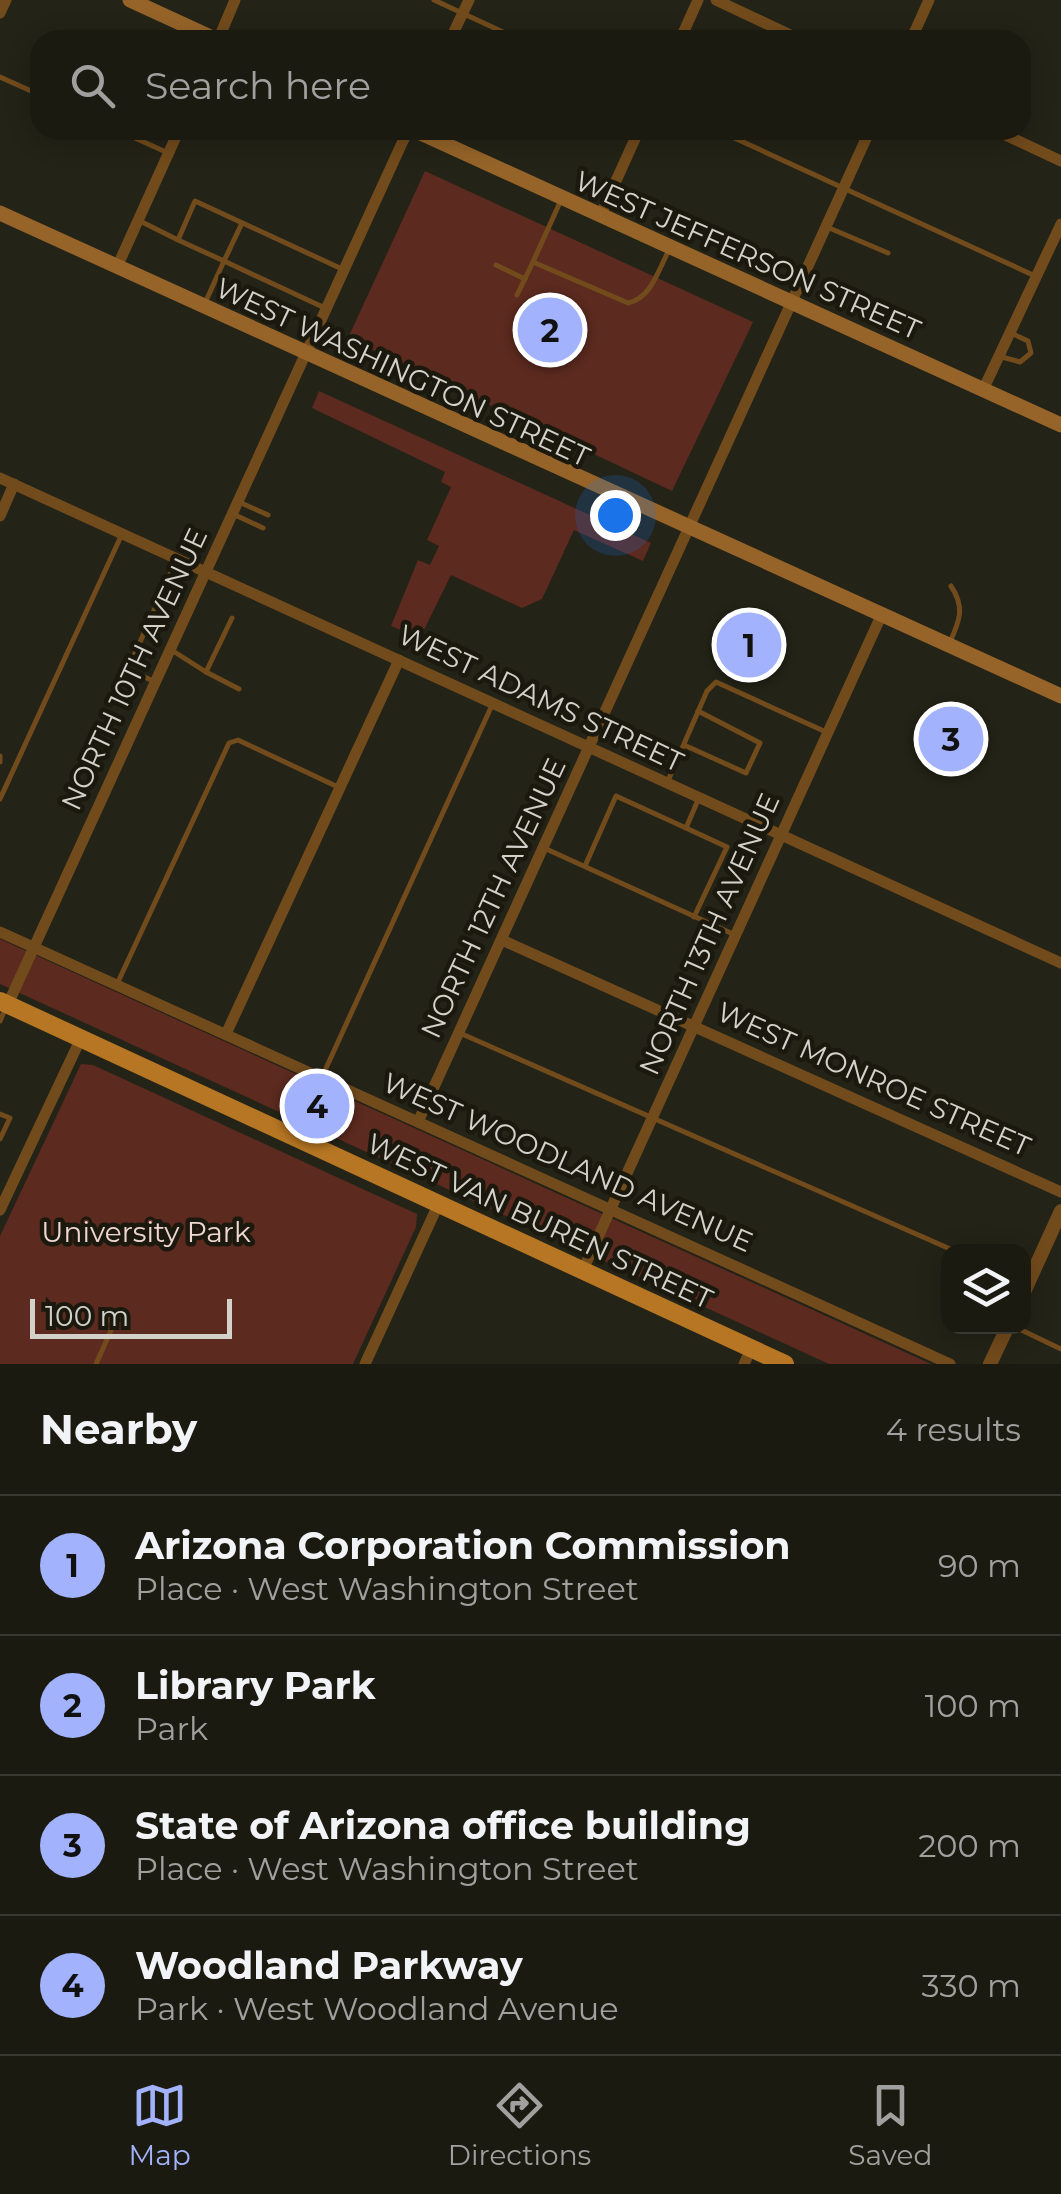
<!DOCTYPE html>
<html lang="en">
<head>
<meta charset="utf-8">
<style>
	:root { --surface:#1b1a11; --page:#24231a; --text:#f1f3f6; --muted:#a0a19f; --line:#393831; --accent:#a2b2fd }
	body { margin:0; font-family:Montserrat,sans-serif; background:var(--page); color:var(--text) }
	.controls { position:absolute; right:30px; bottom:30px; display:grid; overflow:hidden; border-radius:20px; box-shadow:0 5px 25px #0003 }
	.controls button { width:90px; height:90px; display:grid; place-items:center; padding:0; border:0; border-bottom:2px solid var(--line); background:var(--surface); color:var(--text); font:50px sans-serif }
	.scale { position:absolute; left:30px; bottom:25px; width:202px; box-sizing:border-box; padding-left:10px; border:5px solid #d3d2ca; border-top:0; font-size:28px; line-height:35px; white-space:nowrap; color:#d3d2ca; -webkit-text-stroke:8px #1b190e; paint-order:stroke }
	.you { position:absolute; left:615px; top:515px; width:35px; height:35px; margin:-25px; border:8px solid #fff; border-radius:50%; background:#1a73e8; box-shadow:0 0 0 15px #1a73e833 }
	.badge { display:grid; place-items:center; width:65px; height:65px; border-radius:50%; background:var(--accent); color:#111; font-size:32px; font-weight:700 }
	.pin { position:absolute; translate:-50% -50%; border:5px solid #fff; box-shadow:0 2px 10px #0006 }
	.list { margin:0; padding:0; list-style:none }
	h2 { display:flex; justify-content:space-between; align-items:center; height:130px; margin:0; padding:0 40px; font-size:42px }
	h2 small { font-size:32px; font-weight:400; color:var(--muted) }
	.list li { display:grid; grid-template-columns:65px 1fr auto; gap:30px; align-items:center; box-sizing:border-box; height:140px; padding:0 40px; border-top:2px solid var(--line) }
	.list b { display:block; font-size:38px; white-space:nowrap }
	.list p { margin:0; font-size:32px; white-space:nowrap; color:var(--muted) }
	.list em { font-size:32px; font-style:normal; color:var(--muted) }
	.icon { flex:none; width:55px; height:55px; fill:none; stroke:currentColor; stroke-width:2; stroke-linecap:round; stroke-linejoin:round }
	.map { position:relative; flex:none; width:1061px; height:1364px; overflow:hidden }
	.search { position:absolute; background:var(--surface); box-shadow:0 5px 25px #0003; left:30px; right:30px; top:30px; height:110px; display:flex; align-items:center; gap:25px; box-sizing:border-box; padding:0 35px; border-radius:30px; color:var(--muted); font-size:38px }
	.sheet { height:690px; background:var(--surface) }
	nav { display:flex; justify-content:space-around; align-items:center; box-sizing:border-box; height:140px; border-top:2px solid var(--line); background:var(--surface); font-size:28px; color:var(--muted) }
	nav a { display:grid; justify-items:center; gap:5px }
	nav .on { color:var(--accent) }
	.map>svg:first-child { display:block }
</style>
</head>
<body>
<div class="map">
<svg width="1061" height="1364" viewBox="0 0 1061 1364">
	<rect width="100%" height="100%" fill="#242317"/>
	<g fill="#5c2a1f">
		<path d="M 425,171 L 753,322 L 672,491 L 348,338 Z"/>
		<path d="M 319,391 L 651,543 L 643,561 L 574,530 L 542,599 L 522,608 L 451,575 L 420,638 L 391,626 L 418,560 L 430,565 L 439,546 L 427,540 L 451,487 L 441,482 L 445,472 L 312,408 Z"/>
		<path d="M 0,939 L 931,1364 L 829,1364 L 0,984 Z"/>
		<path d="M 81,1064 L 93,1065 L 417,1214 L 416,1227 L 353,1364 L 0,1364 L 0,1236 Z"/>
	</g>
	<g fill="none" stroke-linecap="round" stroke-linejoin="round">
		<g stroke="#724b1c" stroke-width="5">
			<path d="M 434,0 L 520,40"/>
			<path d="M 0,77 L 40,95"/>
			<path d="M 117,130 L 166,152"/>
			<path d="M 717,130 L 1033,275"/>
			<path d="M 561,200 L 533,262 L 628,303 C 651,298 658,271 668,252"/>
			<path d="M 138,220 L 178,240 L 195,201 L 342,269"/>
			<path d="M 242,223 L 224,261 L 325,308"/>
			<path d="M 827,227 L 888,253"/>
			<path d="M 178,240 L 224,261 L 205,303"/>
			<path d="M 496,265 L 525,279"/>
			<path d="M 517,295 L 533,262"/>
			<path d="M 1002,357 L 1020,362 L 1031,353 L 1028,341 L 1013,334"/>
			<path d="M 239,502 L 268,515"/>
			<path d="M 233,514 L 263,528"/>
			<path d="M 950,642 C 960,620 965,607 951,586"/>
			<path d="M 173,651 L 206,672 L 232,618"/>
			<path d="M 206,672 L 239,689"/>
			<path d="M 155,682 L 128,669 L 176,561"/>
			<path d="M 684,745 L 746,773 L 760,743 L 698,711"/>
			<path d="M 0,756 L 0,762"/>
			<path d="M 667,783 L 707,691 L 716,682 L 826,732"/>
			<path d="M 0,799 L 122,534"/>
			<path d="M 686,828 L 727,847 L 694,917"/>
			<path d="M 544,848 L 733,934"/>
			<path d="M 585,866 L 616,796 L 686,828 L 698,800"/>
			<path d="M 118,982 L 229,743 L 238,740 L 338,787"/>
			<path d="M 0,1021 L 6,1007"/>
			<path d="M 462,1034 L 957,1252"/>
			<path d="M 322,1077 L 493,703"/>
			<path d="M 0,1114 L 10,1118 L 0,1139"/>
			<path d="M 1013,1326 L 1061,1349"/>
			<path d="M 96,1364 L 113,1326 L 108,1316"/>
		</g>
		<g stroke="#724b1c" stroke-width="11">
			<path d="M 716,0 L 801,40"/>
			<path d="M 0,13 L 6,0"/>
			<path d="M 218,40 L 235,0"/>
			<path d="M 450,40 L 469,0"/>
			<path d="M 680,40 L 698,0"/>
			<path d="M 911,40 L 929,0"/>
			<path d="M 995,130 L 1061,161"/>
			<path d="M 601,214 L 639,130"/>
			<path d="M 117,267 L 179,130"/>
			<path d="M 983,390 L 1061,224"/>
			<path d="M 0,478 L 1061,963"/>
			<path d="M 0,516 L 14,484"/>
			<path d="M 0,932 L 950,1364"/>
			<path d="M 502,940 L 1061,1192"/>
			<path d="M 8,1004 L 408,130"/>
			<path d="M 226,1034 L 399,660"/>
			<path d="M 418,1122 L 870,130"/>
			<path d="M 0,1210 L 81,1038"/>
			<path d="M 582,1272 L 881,616"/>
			<path d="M 365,1364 L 438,1205"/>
			<path d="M 744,1364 L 751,1349"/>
		</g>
		<g stroke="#724b1c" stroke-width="14">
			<path d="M 1024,1292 L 1061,1211"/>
			<path d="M 990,1364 L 1008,1326"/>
		</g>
		<g stroke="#966429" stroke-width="15">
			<path d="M 130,0 L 217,40"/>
			<path d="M 414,130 L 1061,425"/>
			<path d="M 0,213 L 1061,696"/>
		</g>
		<path stroke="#b67623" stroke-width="18" d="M 0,1001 L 785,1364"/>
	</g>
	<g text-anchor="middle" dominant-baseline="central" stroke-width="9" stroke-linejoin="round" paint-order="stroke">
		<g font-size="28" fill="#d3d2ca" stroke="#1b190e">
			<text transform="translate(748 255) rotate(24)">WEST JEFFERSON STREET</text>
			<text transform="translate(403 372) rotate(25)">WEST WASHINGTON STREET</text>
			<text transform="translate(134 669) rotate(-65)">NORTH 10TH AVENUE</text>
			<text transform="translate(541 698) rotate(25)">WEST ADAMS STREET</text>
			<text transform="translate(493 898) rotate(-65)">NORTH 12TH AVENUE</text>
			<text transform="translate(709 934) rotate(-66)">NORTH 13TH AVENUE</text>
			<text transform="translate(874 1079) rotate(24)">WEST MONROE STREET</text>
			<text transform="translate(568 1162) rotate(24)">WEST WOODLAND AVENUE</text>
			<text transform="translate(540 1221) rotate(25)">WEST VAN BUREN STREET</text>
		</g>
		<g font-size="28" fill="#f0d6d0" stroke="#1b190e">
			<text x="146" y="1232">University Park</text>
		</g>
	</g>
</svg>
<div class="controls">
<button><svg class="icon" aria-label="layers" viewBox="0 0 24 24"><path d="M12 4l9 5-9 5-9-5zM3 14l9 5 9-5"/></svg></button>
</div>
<div class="scale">100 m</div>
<div class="you"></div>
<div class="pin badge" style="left:749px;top:645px">1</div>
<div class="pin badge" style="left:550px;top:330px">2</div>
<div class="pin badge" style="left:951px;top:739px">3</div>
<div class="pin badge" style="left:317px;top:1106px">4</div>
<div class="search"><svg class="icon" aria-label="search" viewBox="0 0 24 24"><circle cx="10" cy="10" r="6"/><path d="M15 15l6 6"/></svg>Search here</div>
</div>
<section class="sheet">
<h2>Nearby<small>4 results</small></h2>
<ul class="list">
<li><span class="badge">1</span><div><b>Arizona Corporation Commission</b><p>Place · West Washington Street</p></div><em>90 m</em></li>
<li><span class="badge">2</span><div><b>Library Park</b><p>Park</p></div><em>100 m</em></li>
<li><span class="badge">3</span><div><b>State of Arizona office building</b><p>Place · West Washington Street</p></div><em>200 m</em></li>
<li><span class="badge">4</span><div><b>Woodland Parkway</b><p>Park · West Woodland Avenue</p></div><em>330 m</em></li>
</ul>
</section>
<nav>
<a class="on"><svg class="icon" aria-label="map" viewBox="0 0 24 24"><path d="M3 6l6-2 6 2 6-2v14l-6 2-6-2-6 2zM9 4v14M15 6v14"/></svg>Map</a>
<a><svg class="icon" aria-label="directions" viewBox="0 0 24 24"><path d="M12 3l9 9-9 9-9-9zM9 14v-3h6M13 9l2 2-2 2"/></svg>Directions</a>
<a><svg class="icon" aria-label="saved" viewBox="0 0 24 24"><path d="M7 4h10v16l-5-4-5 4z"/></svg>Saved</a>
</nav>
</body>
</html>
